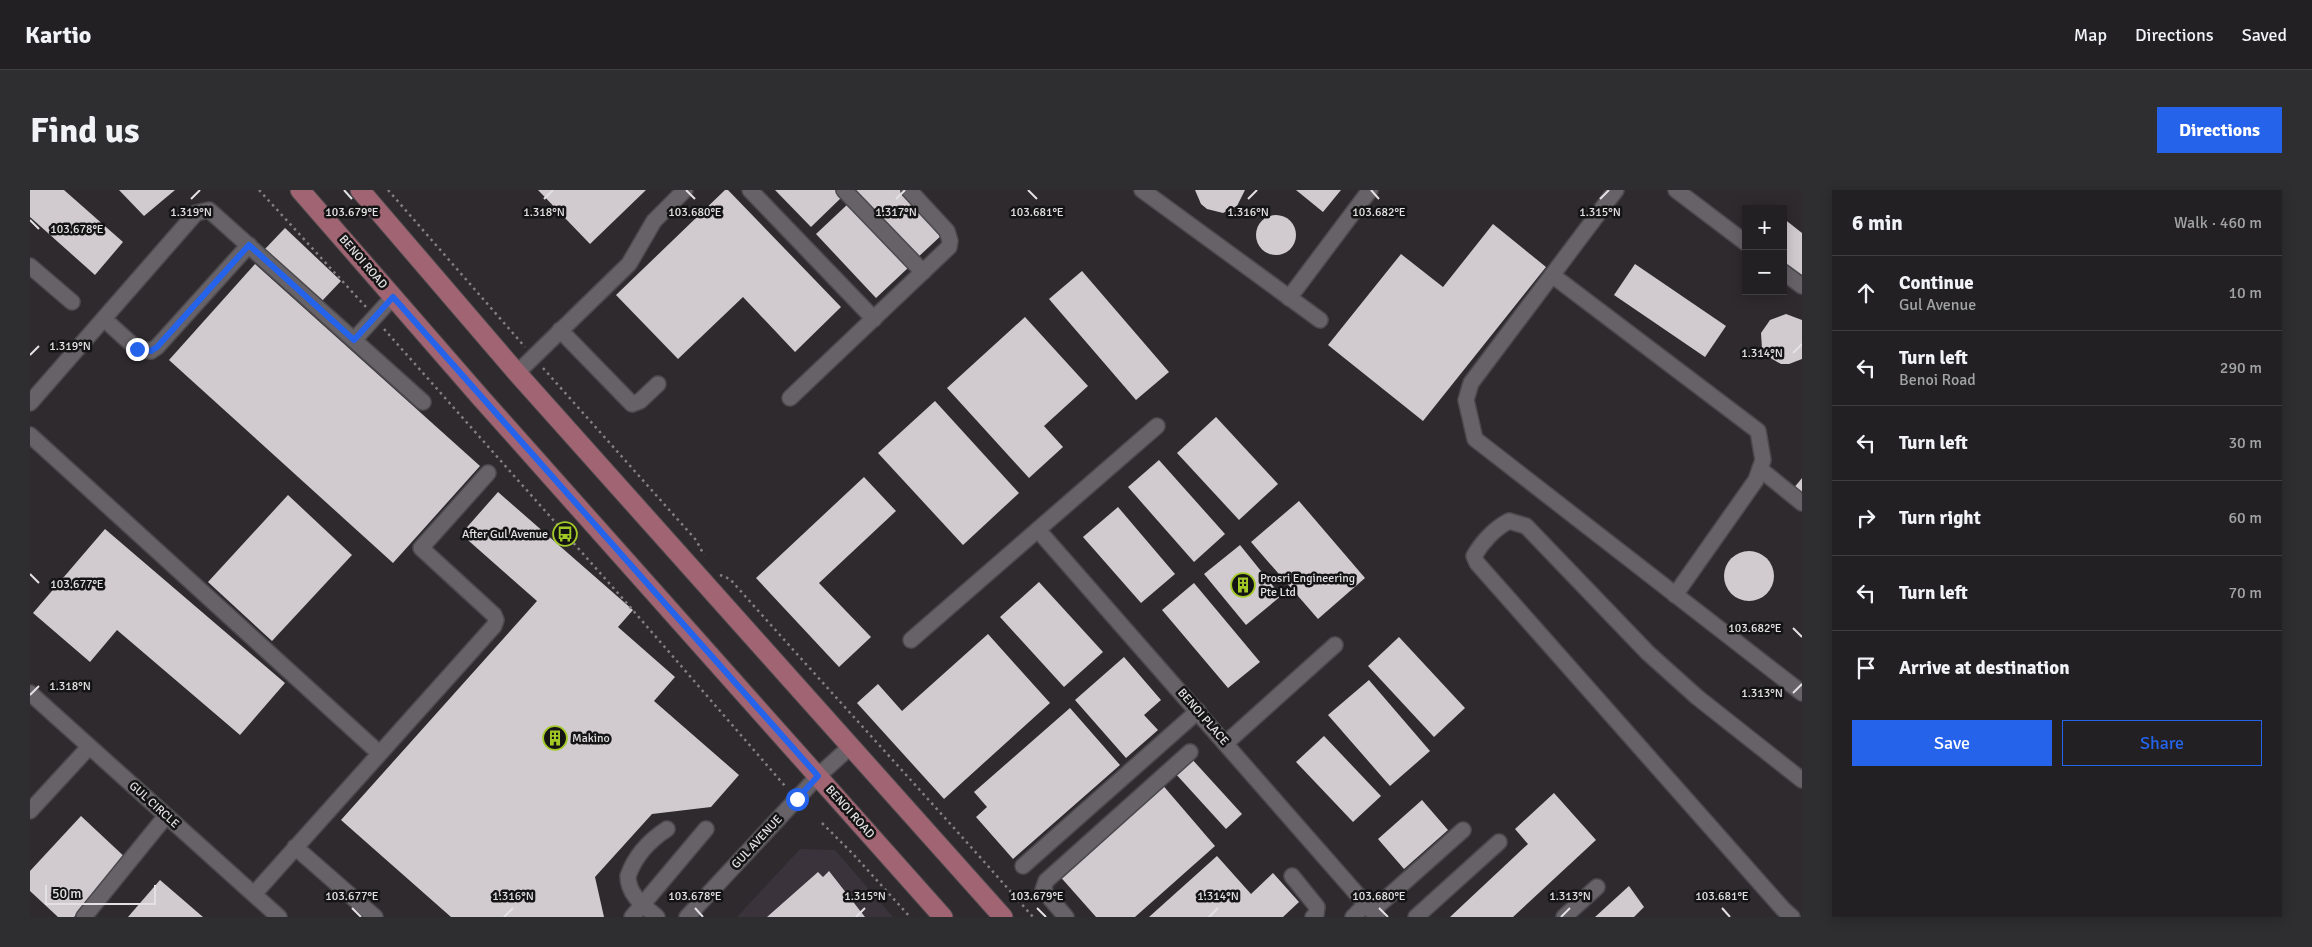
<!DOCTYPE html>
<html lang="en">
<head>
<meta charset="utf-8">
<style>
	:root { --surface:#222022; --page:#2e2d2f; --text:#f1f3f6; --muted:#a2a3a5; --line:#3f3e40; --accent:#2563eb }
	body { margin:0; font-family:Signika,sans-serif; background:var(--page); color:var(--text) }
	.controls { position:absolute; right:15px; top:15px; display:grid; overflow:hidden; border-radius:0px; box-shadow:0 2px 12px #0003 }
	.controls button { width:45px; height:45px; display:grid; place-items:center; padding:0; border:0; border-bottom:1px solid var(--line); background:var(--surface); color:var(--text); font:25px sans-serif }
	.scale { position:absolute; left:15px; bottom:12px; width:111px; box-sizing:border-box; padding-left:5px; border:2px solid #e3e1e3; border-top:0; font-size:14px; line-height:18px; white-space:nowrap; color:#e3e1e3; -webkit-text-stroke:4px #151415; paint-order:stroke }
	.stop { position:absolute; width:15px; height:15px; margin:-11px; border:4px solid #2563eb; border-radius:50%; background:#fff }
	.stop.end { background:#2563eb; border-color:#fff; box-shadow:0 1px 5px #0008 }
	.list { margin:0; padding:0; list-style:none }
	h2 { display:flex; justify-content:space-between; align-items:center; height:65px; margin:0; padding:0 20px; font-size:21px }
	h2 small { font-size:16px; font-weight:400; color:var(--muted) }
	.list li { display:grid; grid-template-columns:32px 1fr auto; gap:15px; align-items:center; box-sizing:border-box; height:75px; padding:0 20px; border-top:1px solid var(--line) }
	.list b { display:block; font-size:19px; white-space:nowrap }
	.list p { margin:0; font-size:16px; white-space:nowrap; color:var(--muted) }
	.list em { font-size:16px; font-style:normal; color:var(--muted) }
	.actions { display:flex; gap:10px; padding:15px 20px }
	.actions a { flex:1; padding:11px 0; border:1px solid var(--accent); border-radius:0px; text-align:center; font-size:18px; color:var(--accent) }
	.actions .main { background:var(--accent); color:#fff }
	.icon { flex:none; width:28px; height:28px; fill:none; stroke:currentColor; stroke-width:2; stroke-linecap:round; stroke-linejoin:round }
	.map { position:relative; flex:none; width:1772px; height:727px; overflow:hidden; border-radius:0px }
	header { display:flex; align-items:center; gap:30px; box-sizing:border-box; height:70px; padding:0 25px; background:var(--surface); border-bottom:1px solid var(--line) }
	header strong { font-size:24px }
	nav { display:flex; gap:28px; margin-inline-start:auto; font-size:18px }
	.intro { display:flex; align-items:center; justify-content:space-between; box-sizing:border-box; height:120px; padding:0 30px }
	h1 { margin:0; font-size:35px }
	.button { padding:12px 22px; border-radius:0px; background:var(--accent); color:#fff; font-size:18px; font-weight:700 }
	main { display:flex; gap:30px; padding:0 30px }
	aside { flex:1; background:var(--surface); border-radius:0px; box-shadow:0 2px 12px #0003 }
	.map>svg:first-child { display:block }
</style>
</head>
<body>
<header>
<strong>Kartio</strong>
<nav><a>Map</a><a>Directions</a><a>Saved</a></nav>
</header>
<div class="intro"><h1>Find us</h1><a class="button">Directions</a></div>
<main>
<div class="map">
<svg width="1772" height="727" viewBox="0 0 1772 727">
	<rect width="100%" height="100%" fill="#2e2a2e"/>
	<path fill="#3a333b" d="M 770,659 L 805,660 L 863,727 L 707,727 Z"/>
	<g fill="#d1cbcf">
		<path d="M 0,0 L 34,0 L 93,52 L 65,85 L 0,27 Z"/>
		<path d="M 89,0 L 145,0 L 114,26 Z"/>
		<path d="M 508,0 L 616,0 L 560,54 Z"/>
		<path d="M 695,0 L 698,0 L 811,117 L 765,162 L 713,107 L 648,169 L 586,105 Z"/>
		<path d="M 745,0 L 807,0 L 813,6 L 781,37 Z"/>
		<path d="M 822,0 L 874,0 L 914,43 L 886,69 Z"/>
		<path d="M 1165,0 L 1215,0 L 1207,16 L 1193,23 L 1177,19 L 1171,14 Z"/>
		<path d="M 1266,0 L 1311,0 L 1293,22 Z"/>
		<path d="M 819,13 L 879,77 L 846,108 L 786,44 Z"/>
		<circle cx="1246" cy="45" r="20"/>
		<path d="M 1753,28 L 1772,43 L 1772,91 L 1753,76 Z"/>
		<path d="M 1463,34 L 1516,77 L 1393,231 L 1298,155 L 1371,64 L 1413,97 Z"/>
		<path d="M 255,38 L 311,91 L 291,112 L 235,59 Z"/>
		<path d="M 225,74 L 450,276 L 363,373 L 139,170 Z"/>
		<path d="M 1605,74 L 1696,136 L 1675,167 L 1584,105 Z"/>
		<path d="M 1052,81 L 1139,182 L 1106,210 L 1019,109 Z"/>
		<path d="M 1756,124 L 1772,130 L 1772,169 L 1759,174 L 1751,174 L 1737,166 L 1732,159 L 1731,143 L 1740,130 Z"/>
		<path d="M 995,127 L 1058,196 L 1014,236 L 1033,257 L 999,288 L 917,198 Z"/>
		<path d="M 905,211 L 989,303 L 933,355 L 848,263 Z"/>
		<path d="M 1186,227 L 1248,294 L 1209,330 L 1147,263 Z"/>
		<path d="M 1129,270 L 1195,344 L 1164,372 L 1098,297 Z"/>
		<path d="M 834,287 L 866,321 L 789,393 L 841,447 L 809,477 L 726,388 Z"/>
		<path d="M 1772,288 L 1772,306 L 1763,299 Z"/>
		<path d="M 468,302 L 603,420 L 588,437 L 645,487 L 624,511 L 709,585 L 681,617 L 622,624 L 565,687 L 574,727 L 421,727 L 311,630 L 507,411 L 431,344 Z"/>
		<path d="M 258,305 L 322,365 L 242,451 L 178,392 Z"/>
		<path d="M 1269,311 L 1335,388 L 1288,429 L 1221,352 Z"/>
		<path d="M 1088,317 L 1145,384 L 1111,413 L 1053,347 Z"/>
		<path d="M 75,339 L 255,493 L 210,545 L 87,440 L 60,472 L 3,423 Z"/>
		<path d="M 1210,355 L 1251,406 L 1216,435 L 1174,384 Z"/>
		<circle cx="1719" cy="386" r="25"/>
		<path d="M 1009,392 L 1073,462 L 1034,497 L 970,427 Z"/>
		<path d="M 1164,393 L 1230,472 L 1198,498 L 1132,420 Z"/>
		<path d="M 958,444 L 1020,513 L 914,609 L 827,513 L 848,494 L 872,521 Z"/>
		<path d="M 1369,447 L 1435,518 L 1404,547 L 1338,476 Z"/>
		<path d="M 1094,467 L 1131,510 L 1114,525 L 1128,540 L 1096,568 L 1045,510 Z"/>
		<path d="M 1339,490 L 1400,561 L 1360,596 L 1298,525 Z"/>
		<path d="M 1040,518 L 1090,575 L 983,669 L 946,627 L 957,617 L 944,602 Z"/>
		<path d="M 1294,546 L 1351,606 L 1323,632 L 1266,572 Z"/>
		<path d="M 1160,567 L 1212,624 L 1196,639 L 1144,582 Z"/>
		<path d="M 1130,592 L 1185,656 L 1105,727 L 1066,727 L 1027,683 Z"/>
		<path d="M 1524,603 L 1566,650 L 1483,727 L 1420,727 L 1498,654 L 1485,639 Z"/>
		<path d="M 1392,610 L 1418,640 L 1374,679 L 1348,649 Z"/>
		<path d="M 51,626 L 98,670 L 44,727 L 28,727 L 0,701 L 0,681 Z"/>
		<path d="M 1187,666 L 1221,704 L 1243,683 L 1269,712 L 1253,727 L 1119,727 Z"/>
		<path d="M 799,681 L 835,727 L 737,727 L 788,682 L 793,687 Z"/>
		<path d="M 130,690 L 173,727 L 98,727 Z"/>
		<path d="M 1599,696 L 1614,717 L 1604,727 L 1565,727 Z"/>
	</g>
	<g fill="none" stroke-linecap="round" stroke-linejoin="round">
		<g stroke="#4b494b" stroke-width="18">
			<g id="minor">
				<path d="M 720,0 L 844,129"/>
				<path d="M 814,0 L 893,82"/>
				<path d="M 1112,0 L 1290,130"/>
				<path d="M 1586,0 L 1441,193 L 1436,210 L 1445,249 L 1772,503"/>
				<path d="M 1646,0 L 1716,53"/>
				<path d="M 0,76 L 42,112"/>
				<path d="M 1753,82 L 1772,96"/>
				<path d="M 1522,85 L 1728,241 L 1733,270 L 1726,290 L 1645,405"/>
				<path d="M 1259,108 L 1340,0"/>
				<path d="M 74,129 L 107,159 L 121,161 L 127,157 L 219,55"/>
				<path d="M 530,140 L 602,214 L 610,211 L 628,194"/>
				<path d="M 324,150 L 363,107"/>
				<path d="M 487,183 L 599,74 L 624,31 L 655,0"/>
				<path d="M 760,208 L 919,57 L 920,51 L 917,41 L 879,0"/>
				<path d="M 0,213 L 166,23 L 179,20 L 393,212"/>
				<path d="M 0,245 L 349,563"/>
				<path d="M 1730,279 L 1772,313"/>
				<path d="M 1008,340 L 1347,727"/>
				<path d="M 881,450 L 1127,236"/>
				<path d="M 0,503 L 249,727"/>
				<path d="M 1196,553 L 1305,455"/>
				<path d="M 0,621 L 59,557"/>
				<path d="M 265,657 L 345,727"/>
				<path d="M 993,676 L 1168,521"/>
				<path d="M 1262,686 L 1287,717 L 1286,724 L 1283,727"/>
				<path d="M 224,704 L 464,436 L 466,430 L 464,425 L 391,358 L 458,283"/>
				<path d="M 1342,721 L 1433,640"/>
				<path d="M 54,727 L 136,626"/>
				<path d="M 602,727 L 676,639"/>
				<path d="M 627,727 C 614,716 598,705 598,686 C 605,666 620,650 637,639"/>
				<path d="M 657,727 L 788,586 L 820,557"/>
				<path d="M 1036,727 L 1013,700 L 1016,691 L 1160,562"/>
				<path d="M 1323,727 L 1335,715"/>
				<path d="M 1386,727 L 1469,652"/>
				<path d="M 1534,727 L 1567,697"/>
				<path d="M 1762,727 L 1753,719 L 1447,373 L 1444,366 C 1452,352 1465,338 1479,331 L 1496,336 L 1618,463 L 1667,507 L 1772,590"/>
			</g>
		</g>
		<g stroke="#4b494b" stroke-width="21">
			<g id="major">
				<path d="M 270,0 L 451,208 L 913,727"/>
				<path d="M 330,0 L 487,183 L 973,727"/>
			</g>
		</g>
		<g stroke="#838083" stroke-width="2.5" stroke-dasharray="2.5 4" stroke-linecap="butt">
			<path d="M 229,0 L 336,117"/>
			<path d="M 358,0 L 495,157"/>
			<path d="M 354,139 L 594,410 L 755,596"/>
			<path d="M 513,178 L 666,350 L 674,365"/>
			<path d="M 690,385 L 700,389 C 800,502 903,613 1003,727"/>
			<path d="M 792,633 L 824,665 L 880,727"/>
		</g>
		<use href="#minor" stroke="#666267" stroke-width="15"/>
		<use href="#major" stroke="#a16472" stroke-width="19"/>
	</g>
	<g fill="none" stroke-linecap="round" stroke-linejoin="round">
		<path stroke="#2563eb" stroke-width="6" d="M 107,159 L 121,161 L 127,157 L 219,55 L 324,150 L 363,107 L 788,586 L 767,609"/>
	</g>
	<path fill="none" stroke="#e3e1e3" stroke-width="2" d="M 314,0 L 322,9M 656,0 L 665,9M 998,0 L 1007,9M 1341,0 L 1349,9M 161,9 L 170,0M 514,9 L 523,0M 866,9 L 875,0M 1218,9 L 1227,0M 1570,9 L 1579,0M 0,30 L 9,39M 1763,163 L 1772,154M 0,165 L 9,156M 0,384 L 9,393M 1763,438 L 1772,447M 1763,503 L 1772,494M 0,505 L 9,496M 322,718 L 331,727M 665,718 L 673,727M 1007,718 L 1016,727M 1349,718 L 1358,727M 1692,718 L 1700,727M 474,727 L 483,718M 826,727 L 835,718M 1179,727 L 1188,718M 1531,727 L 1540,718"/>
	<defs>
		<g id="bus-ring" transform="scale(1.25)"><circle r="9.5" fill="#151415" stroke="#a3c926" stroke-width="1.5"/><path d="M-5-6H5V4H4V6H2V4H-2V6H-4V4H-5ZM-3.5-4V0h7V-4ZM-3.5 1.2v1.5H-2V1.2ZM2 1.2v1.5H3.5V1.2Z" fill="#a3c926"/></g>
		<g id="building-ring" transform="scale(1.25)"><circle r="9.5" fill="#151415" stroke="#a3c926" stroke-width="1.5"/><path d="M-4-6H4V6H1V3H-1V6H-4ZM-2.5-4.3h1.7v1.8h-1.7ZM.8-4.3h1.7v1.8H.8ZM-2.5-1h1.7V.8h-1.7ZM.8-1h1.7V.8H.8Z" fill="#a3c926"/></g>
	</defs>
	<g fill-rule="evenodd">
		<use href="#bus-ring" x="535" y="344"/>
		<use href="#building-ring" x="1213" y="395"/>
		<use href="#building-ring" x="525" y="548"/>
	</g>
	<g text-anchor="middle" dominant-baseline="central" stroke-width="5" stroke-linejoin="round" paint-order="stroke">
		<g font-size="12" fill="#e3e1e3" stroke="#151415">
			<text transform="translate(333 72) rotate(49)">BENOI ROAD</text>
			<text transform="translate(1173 527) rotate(49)">BENOI PLACE</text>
			<text transform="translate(124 615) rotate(42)">GUL CIRCLE</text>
			<text transform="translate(820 622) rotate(48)">BENOI ROAD</text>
			<text transform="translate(727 652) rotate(-47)">GUL AVENUE</text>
		</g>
		<g font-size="12" fill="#e3e1e3" stroke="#151415" text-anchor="start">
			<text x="518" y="344" text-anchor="end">After Gul Avenue</text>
			<text x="1230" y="388">Prosri Engineering<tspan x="1230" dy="14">Pte Ltd</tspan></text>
			<text x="542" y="548">Makino</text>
		</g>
	</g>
	<g font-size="12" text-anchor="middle" fill="#e3e1e3" stroke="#151415" stroke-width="5" stroke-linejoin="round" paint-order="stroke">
		<text x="161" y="26">1.319°N</text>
		<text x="514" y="26">1.318°N</text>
		<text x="866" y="26">1.317°N</text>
		<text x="1218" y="26">1.316°N</text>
		<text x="1570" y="26">1.315°N</text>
		<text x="665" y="26">103.680°E</text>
		<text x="1349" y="26">103.682°E</text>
		<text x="322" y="26">103.679°E</text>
		<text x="1007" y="26">103.681°E</text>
		<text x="47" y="43">103.678°E</text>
		<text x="40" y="160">1.319°N</text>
		<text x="1732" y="167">1.314°N</text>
		<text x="47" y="398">103.677°E</text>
		<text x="1725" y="442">103.682°E</text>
		<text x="40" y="500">1.318°N</text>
		<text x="1732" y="507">1.313°N</text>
		<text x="322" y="710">103.677°E</text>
		<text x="665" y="710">103.678°E</text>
		<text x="1007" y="710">103.679°E</text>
		<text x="1349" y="710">103.680°E</text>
		<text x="1692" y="710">103.681°E</text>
		<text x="483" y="710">1.316°N</text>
		<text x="835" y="710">1.315°N</text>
		<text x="1188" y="710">1.314°N</text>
		<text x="1540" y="710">1.313°N</text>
	</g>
</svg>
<div class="controls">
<button>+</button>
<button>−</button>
</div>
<div class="scale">50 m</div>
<div class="stop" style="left:767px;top:609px"></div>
<div class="stop end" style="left:107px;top:159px"></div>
</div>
<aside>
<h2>6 min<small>Walk · 460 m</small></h2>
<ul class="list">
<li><svg class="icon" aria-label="ahead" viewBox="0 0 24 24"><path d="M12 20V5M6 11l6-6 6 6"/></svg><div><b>Continue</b><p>Gul Avenue</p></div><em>10 m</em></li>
<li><svg class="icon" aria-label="left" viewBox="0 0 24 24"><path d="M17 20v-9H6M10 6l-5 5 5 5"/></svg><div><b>Turn left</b><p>Benoi Road</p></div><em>290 m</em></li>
<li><svg class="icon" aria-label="left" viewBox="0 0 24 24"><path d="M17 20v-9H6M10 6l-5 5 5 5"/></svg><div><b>Turn left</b></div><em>30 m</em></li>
<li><svg class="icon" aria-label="right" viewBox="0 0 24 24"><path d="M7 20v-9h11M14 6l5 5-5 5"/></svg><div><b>Turn right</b></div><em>60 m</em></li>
<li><svg class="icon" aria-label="left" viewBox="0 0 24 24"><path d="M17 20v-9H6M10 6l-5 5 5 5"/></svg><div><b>Turn left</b></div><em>70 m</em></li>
<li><svg class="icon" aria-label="arrive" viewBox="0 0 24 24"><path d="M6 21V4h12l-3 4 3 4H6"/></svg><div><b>Arrive at destination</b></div></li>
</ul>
<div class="actions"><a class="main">Save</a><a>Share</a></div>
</aside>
</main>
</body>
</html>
